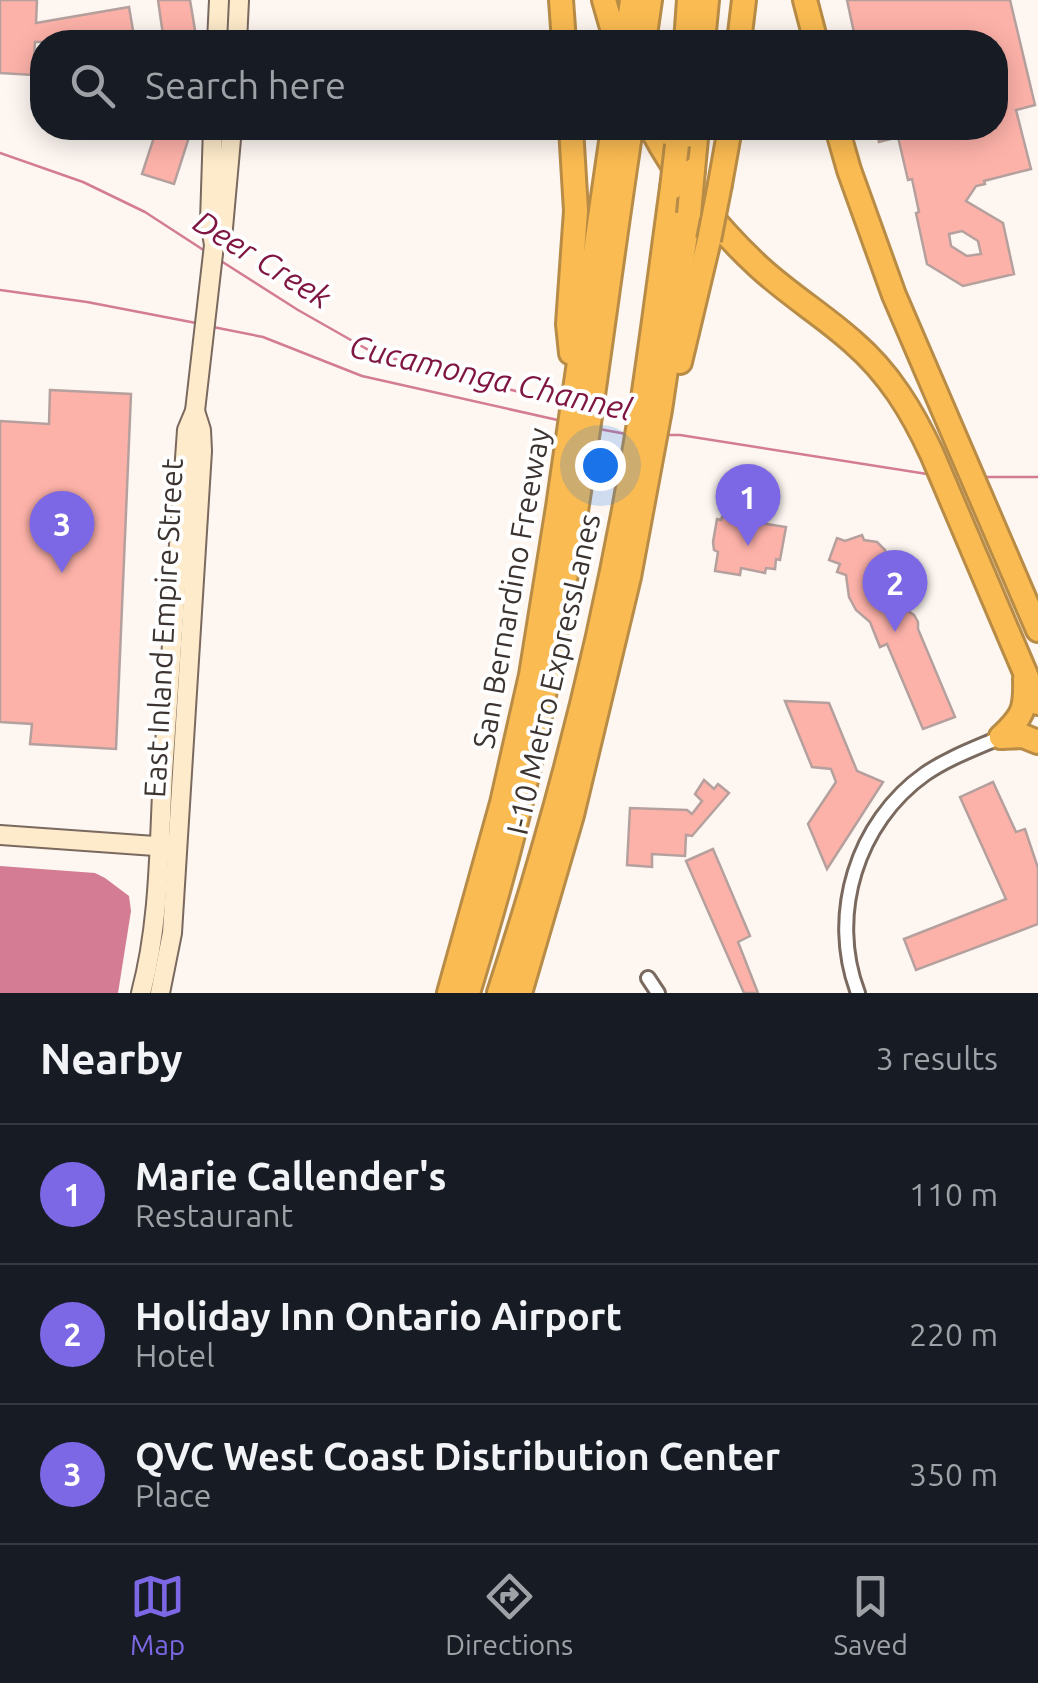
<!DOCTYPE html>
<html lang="en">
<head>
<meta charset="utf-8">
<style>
	:root { --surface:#171b24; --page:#242831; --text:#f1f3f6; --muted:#9ea1a6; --line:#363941; --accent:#7c68e4 }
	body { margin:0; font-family:Ubuntu,sans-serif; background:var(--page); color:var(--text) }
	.you { position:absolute; left:600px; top:465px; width:35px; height:35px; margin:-25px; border:8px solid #fff; border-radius:50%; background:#1a73e8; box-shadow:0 0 0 15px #1a73e833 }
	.badge { display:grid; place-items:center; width:65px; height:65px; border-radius:50%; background:var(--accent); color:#fff; font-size:32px; font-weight:700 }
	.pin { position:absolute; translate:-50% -82px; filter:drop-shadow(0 2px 5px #0008) }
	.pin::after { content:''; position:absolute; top:52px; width:35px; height:30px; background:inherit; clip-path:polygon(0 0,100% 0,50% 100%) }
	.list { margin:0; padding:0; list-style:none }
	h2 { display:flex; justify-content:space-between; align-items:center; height:130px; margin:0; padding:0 40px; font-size:42px }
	h2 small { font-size:32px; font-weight:400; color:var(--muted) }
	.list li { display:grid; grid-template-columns:65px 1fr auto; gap:30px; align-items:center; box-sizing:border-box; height:140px; padding:0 40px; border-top:2px solid var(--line) }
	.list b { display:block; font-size:38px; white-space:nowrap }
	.list p { margin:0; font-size:32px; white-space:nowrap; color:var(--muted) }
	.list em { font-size:32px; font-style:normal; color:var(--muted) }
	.icon { flex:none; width:55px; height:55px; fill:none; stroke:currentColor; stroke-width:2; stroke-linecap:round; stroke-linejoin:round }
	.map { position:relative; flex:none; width:1038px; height:993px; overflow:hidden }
	.search { position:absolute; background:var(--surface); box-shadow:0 5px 25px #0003; left:30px; right:30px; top:30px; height:110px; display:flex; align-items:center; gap:25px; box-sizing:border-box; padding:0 35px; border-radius:40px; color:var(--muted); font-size:38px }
	.sheet { height:550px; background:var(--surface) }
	nav { display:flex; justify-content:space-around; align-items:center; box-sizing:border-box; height:140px; border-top:2px solid var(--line); background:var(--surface); font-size:28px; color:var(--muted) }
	nav a { display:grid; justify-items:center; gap:5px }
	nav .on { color:var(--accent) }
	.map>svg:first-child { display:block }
</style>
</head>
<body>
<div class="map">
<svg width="1038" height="993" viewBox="0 0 1038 993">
	<rect width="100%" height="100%" fill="#fdf6f1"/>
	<path fill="#d37c94" d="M 0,866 L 95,873 L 105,878 L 129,896 L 131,911 L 118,993 L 0,993 Z"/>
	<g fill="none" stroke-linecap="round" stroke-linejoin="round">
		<g stroke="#d37c94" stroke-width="2.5">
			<path d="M 0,153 L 83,182 L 145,212 L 205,251"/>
			<path d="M 221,261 L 298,310 L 372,352 L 431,370 L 560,402"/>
			<path d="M 0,290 L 87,302 L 196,323"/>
			<path d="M 213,327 L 263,337 L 362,376 L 562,421"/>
			<path d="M 603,410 L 629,415"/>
			<path d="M 599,429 L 626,434"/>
			<path d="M 663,435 L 680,435 L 927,474"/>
			<path d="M 985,477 L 1038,477"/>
		</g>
	</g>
	<g fill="#fdb2a9" stroke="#b5a09d" stroke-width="2.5" fill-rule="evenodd">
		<path d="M 0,0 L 37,0 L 36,23 L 129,7 L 135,42 L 35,42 L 33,75 L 0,73 Z"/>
		<path d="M 158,0 L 190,0 L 197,42 L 164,42 Z"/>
		<path d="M 847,0 L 1010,0 L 1035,105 L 1016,110 L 1031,169 L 984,181 L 985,184 L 976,186 L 966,201 L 1003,223 L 1014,274 L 963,286 L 927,264 L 916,213 L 919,212 L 912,179 L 908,180 L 898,137 L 879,142 L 876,128 L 996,128 L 996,42 L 856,42 ZM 962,231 L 978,241 L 981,254 L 967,256 L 951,246 L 949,234 Z"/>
		<path d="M 157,128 L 192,128 L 174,184 L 142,174 Z"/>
		<path d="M 50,390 L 131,394 L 116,749 L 30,744 L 32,724 L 0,722 L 0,421 L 49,424 Z"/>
		<path d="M 722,517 L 786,527 L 780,560 L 776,559 L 775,569 L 766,568 L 765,573 L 741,568 L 740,575 L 715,571 L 718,552 L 714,550 L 713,542 L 717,519 L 721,520 Z"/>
		<path d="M 862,535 L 864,540 L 877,542 L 885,550 L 898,585 L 894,592 L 902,594 L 908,611 L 914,615 L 918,622 L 918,629 L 955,717 L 923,729 L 887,644 L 880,647 L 870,622 L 856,610 L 849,597 L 846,575 L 837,572 L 840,564 L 829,560 L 837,538 L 845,541 Z"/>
		<path d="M 785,701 L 829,703 L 857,771 L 883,782 L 827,869 L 808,824 L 836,782 L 831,769 L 812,767 Z"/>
		<path d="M 704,780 L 714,789 L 718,784 L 729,793 L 692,836 L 686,835 L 685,856 L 652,854 L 652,867 L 627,865 L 630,808 L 687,810 L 692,814 L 702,801 L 695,794 Z"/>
		<path d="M 993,782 L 1016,832 L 1025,829 L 1038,868 L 1038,924 L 916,970 L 904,939 L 1006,899 L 960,797 Z"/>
		<path d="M 713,849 L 750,936 L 738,942 L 758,993 L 744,993 L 686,861 Z"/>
	</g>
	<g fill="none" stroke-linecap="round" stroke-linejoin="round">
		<g stroke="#79695f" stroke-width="18">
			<g id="street">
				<path d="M 648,978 L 658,993"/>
				<path d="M 858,993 C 828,915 857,822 925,774 C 948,758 976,748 1001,737"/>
			</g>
		</g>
		<g stroke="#79695f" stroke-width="22">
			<g id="secondary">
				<path d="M 217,42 L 219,0"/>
				<path d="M 237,42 L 239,0"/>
				<path d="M 214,245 L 223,228 L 232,128"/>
				<path d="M 0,835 L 169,847"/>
				<path d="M 141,993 C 160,922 159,847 163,773 C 170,659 178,545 187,430 L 195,411 L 214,245 L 210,221 L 213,128"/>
				<path d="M 160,993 L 172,933 L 202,451 L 201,430 L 195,411"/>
			</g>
		</g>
		<g stroke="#b88c46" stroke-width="28">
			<g id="highway">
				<path d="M 561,0 L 564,42"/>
				<path d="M 604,0 L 616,42"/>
				<path d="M 805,0 L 816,42"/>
				<path d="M 626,42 L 632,0"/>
				<path d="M 644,42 L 650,0"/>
				<path d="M 686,42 L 689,0"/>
				<path d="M 703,42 L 707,0"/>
				<path d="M 739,42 L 744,0"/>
				<path d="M 651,128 C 677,178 716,227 758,266 C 788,294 823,315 853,342 C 889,373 912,411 932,454 L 1038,703"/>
				<path d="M 837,128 L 849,170 L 894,295 L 1038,630"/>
				<path d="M 693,170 L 697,128"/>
				<path d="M 720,184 L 730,128"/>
				<path d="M 571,353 L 568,324 L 576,211 L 571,128"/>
				<path d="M 680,362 L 709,240"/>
				<path d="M 1001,737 C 1023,716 1026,710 1025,679"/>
				<path d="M 1001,737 L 1023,736 L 1038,742"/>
				<path d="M 449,993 L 502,803 L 531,675 L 558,507 L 613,128"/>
				<path d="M 468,993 C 489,923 510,852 526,780 C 575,565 598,345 631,128"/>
				<path d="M 499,993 C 562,802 611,604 642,405 C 653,333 662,260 672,188"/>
				<path d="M 520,993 L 572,815 L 629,577 L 660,410 L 689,214"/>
			</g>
		</g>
		<use href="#street" stroke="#fff" stroke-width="12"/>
		<use href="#secondary" stroke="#feebcb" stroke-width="18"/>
		<use href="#highway" stroke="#fabb52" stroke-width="22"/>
		<g stroke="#b88c46" stroke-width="28" stroke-linecap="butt">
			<g id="highway-bridge">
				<path d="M 672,188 L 677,145"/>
				<path d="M 689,214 L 693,170"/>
				<path d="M 709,240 L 720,184"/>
			</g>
		</g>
		<use href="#highway-bridge" stroke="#fabb52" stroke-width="22"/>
	</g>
	<g text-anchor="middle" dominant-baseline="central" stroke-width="8" stroke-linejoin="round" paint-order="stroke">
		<g font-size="30" fill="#3c3430" stroke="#fff">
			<text transform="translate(511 588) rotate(-80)">San Bernardino Freeway</text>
			<text transform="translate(163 628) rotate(-87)">East Inland Empire Street</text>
			<text transform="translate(553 674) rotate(-77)">I-10 Metro ExpressLanes</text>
		</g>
		<g font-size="32" font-style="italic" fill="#7e1641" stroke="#fff">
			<text transform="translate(263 259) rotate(32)">Deer Creek</text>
			<text transform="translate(491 377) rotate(13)">Cucamonga Channel</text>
		</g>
	</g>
</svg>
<div class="you"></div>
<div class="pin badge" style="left:748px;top:546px">1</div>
<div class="pin badge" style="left:895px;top:632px">2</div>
<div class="pin badge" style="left:62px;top:573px">3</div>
<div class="search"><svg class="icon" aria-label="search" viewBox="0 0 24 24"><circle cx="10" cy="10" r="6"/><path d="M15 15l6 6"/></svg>Search here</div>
</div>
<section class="sheet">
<h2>Nearby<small>3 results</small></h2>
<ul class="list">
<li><span class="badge">1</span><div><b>Marie Callender's</b><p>Restaurant</p></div><em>110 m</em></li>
<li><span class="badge">2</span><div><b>Holiday Inn Ontario Airport</b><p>Hotel</p></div><em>220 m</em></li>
<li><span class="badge">3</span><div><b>QVC West Coast Distribution Center</b><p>Place</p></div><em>350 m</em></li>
</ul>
</section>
<nav>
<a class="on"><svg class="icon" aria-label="map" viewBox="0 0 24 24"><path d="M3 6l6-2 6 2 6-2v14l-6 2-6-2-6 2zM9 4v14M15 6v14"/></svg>Map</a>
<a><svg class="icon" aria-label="directions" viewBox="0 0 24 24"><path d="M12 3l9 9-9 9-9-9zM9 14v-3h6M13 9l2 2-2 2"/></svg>Directions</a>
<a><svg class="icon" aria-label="saved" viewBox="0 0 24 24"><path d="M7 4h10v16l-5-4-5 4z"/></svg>Saved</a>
</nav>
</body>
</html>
